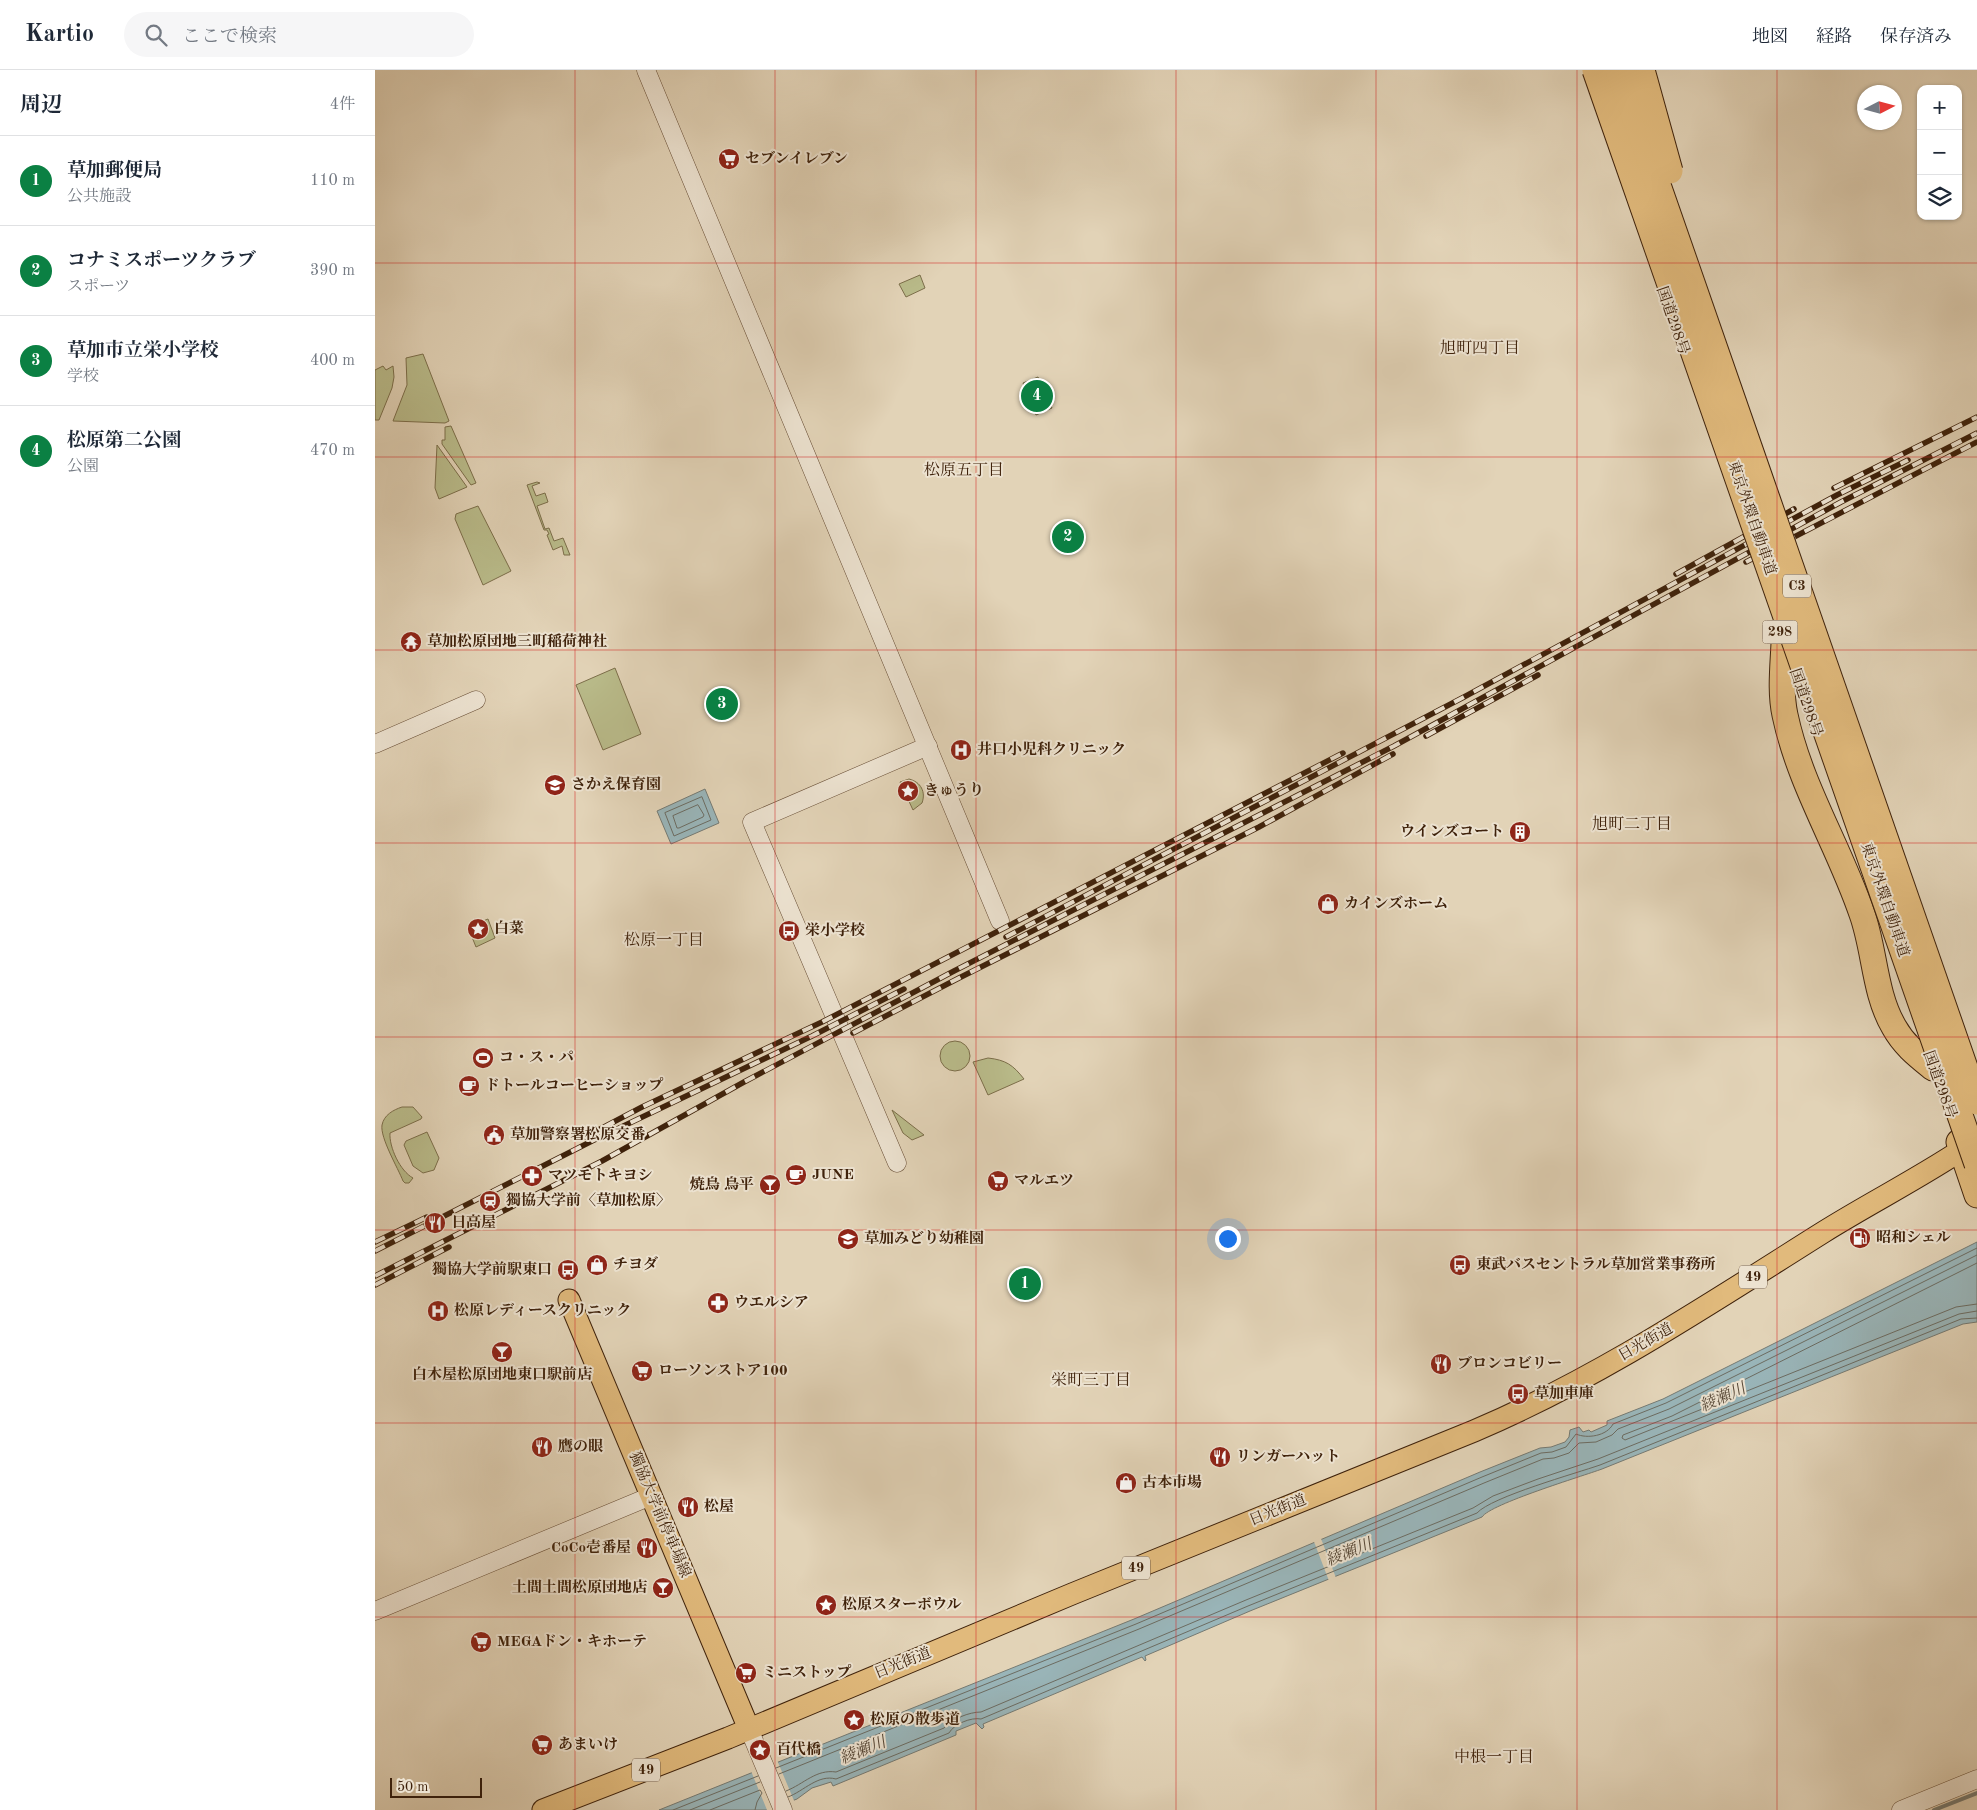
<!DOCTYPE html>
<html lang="ja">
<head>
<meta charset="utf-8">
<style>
	:root { --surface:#fff; --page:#f6f6f7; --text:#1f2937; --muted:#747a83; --line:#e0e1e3; --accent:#0b8043 }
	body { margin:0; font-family:"Old Standard TT","Noto Serif JP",serif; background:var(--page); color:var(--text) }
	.controls { position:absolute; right:15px; top:15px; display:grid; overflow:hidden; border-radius:10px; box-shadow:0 1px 4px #0004 }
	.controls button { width:45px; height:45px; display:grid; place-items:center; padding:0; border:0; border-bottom:1px solid var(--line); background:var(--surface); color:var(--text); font:25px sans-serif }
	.compass { position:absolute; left:1482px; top:15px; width:45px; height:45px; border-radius:50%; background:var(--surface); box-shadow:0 1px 4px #0004; rotate:84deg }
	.scale { position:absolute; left:15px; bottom:12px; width:92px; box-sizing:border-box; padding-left:5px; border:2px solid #3f220b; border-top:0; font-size:14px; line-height:18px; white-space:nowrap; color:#3f220b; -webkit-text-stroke:4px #ece2d0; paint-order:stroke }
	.you { position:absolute; left:852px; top:1168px; width:18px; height:18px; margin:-12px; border:4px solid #fff; border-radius:50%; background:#1a73e8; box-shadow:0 0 0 8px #1a73e833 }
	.badge { display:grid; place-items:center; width:32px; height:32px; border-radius:50%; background:var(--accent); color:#fff; font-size:16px; font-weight:700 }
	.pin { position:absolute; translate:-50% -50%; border:2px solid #fff; box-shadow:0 1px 5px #0006 }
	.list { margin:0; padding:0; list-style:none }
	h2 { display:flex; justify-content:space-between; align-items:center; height:65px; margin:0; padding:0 20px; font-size:21px }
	h2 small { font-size:16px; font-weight:400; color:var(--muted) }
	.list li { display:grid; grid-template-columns:32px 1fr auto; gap:15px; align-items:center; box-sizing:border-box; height:90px; padding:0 20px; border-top:1px solid var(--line) }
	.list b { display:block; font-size:19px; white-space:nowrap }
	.list p { margin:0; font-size:16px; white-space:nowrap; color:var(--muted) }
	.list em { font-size:16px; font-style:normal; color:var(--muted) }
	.icon { flex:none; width:28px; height:28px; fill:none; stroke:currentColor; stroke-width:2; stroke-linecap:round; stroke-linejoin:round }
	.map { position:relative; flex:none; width:1602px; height:1740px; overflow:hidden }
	header { display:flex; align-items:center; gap:30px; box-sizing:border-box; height:70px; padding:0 25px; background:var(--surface); border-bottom:1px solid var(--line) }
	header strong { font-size:24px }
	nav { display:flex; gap:28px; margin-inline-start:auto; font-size:18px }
	.search { width:350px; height:45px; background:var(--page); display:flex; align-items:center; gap:12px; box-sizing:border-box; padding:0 18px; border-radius:28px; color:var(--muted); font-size:19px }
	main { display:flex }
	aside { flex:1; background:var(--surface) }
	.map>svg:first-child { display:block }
</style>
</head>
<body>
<header>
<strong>Kartio</strong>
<div class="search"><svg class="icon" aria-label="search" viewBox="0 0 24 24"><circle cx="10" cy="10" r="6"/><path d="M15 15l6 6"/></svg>ここで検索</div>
<nav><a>地図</a><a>経路</a><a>保存済み</a></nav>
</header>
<main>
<aside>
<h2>周辺<small>4件</small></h2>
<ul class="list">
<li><span class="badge">1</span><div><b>草加郵便局</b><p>公共施設</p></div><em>110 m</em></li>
<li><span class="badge">2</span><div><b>コナミスポーツクラブ</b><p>スポーツ</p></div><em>390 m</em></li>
<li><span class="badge">3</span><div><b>草加市立栄小学校</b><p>学校</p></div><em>400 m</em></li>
<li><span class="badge">4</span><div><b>松原第二公園</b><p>公園</p></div><em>470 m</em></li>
</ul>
</aside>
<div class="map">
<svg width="1602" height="1740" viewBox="0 0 1602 1740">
	<rect width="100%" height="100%" fill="#e2d3b7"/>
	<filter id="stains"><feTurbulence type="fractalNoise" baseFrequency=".004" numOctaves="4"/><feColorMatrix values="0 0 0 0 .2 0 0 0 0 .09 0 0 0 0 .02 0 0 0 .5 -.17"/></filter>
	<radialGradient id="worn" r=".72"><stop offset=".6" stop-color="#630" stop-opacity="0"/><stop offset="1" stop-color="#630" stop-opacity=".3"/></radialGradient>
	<g fill="#b9bb8a" stroke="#7c6e4a">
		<path d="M 545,205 L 550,218 L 531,227 L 524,214 Z"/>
		<path d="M 48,284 L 74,351 L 70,353 L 18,351 L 32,315 L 31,288 Z"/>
		<path d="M 8,296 L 11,300 L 18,296 L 19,307 L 17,318 L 4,350 L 0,350 L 0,300 Z"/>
		<path d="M 663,307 L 677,338 L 661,345 L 648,313 Z"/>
		<path d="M 76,356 L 101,413 L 96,415 L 67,374 L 67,370 L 70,370 L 70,357 Z"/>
		<path d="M 62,375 L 92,417 L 64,429 L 60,418 Z"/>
		<path d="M 162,412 L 165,413 L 157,416 L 161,426 L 170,423 L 173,432 L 162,436 L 170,459 L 174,458 L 179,471 L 188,468 L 195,485 L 189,485 L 187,476 L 178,480 L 172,465 L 174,464 L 172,460 L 169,460 L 152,415 Z"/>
		<path d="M 103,436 L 136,501 L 108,515 L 80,449 L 81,444 Z"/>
		<path d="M 240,598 L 266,664 L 228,680 L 201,615 Z"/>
		<path d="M 534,709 C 546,712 551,722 547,733 L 538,740 L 525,712 Z"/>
		<path d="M 113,849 L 120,868 L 101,877 L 93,857 Z"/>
		<circle cx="580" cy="986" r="15"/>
		<path d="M 613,988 C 631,990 638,995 649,1009 L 613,1025 L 598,992 Z"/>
		<path d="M 27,1037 L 38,1037 L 47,1047 L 46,1049 L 15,1063 C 14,1077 25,1101 38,1108 L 34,1113 L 30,1113 L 28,1111 C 23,1098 5,1068 7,1055 C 9,1045 18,1040 27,1037 Z"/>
		<path d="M 517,1040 L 549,1065 L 537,1070 L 528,1063 Z"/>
		<path d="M 52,1062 L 64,1088 L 59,1100 L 48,1103 L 38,1096 L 29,1075 L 31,1071 Z"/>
	</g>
	<g fill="#99b5b9" stroke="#757a73">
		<path d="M 330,719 L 344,753 L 296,774 L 282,741 Z"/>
		<path d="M 1602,1172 L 1602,1252 L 1588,1254 L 1227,1399 C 1208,1406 1115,1434 1107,1447 L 875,1541 L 770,1586 L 771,1590 L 770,1591 L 767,1587 L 608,1654 L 609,1657 L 607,1659 L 601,1653 L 581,1661 L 581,1665 L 458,1716 L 456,1712 L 437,1718 L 422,1729 L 393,1740 L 284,1740 L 759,1549 L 1105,1402 L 1165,1378 L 1176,1377 L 1190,1372 L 1194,1367 L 1195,1360 L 1204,1357 L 1208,1362 L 1214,1360 L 1216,1362 L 1232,1355 L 1232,1351 L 1288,1329 Z"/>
	</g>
	<g fill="#e2d3b7">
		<path d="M 945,1466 L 961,1508 L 954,1511 L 938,1469 Z"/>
		<path d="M 402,1690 L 420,1733 L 400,1740 L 392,1740 L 376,1701 Z"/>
	</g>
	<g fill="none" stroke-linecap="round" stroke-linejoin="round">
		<g stroke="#6c6c62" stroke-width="1">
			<path d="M 327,727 L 336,750 L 299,766 L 290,743 Z"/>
			<path d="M 323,735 L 329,745 L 328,747 L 304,758 L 302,758 L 298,746 Z"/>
			<path d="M 1602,1193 L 1297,1346 L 1248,1365 L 1247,1368 L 1250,1370 L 1581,1237 L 1602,1234"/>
			<path d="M 401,1698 L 761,1554 L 1107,1407 L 1166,1383 L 1177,1382 L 1191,1377 L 1201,1364 C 1212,1369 1232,1366 1238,1354 L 1291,1333 L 1602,1178"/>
			<path d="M 404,1704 L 764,1559 L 1109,1413 L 1168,1389 L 1179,1388 L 1194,1383 L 1204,1373 L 1221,1372 L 1237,1365 L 1243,1359 L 1294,1339 L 1602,1185"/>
			<path d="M 411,1721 C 429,1714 441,1699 461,1702 L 569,1658 C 577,1649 594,1642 606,1642 L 871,1530 L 1098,1438 L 1118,1426 L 1163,1409 L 1223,1389 L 1584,1244 L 1602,1241"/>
			<path d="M 413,1727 C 429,1721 443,1704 461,1709 L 574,1663 C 579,1654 596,1647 606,1649 L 873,1536 L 1102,1443 C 1116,1427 1202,1403 1225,1395 L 1586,1249 L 1602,1248"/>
			<path d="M 298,1740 L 383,1706"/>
			<path d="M 315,1740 L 385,1712"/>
			<path d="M 335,1740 L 385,1720 L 387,1723 L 382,1732 L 380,1740"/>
		</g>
		<path stroke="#757a73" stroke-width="4" d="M 1559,1740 L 1602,1723"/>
		<g stroke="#684e36" stroke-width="19">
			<g id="minor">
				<path d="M 271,0 L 625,851"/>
				<path d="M 0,674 L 101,630"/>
				<path d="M 522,1093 L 377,752 L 553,676"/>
				<path d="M 0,1541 L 276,1426"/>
				<path d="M 374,1659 L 408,1740"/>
				<path d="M 1526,1740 L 1602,1709"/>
			</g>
		</g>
		<g stroke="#3f220b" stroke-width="23">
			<g id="major">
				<path d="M 194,1230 L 374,1659"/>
				<path d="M 168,1740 L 353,1668 L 697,1524 L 1099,1361 C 1222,1309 1334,1234 1447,1163 C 1498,1131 1551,1105 1600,1071"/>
			</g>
		</g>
		<g stroke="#3f220b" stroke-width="27">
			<g id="highway">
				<path d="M 1409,573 C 1408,597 1405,622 1410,645 C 1425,716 1464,776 1487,844 C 1500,880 1499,923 1519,957 C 1529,975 1542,985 1558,998"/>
				<path d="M 1584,1072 L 1602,1125"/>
			</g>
		</g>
		<use href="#minor" stroke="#ece2d0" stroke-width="18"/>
		<use href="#major" stroke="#e1ba7c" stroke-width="21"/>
		<use href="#highway" stroke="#e1ba7c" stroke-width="25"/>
		<g stroke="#3f220b" stroke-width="5.5">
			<g id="rail">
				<path d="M 1459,418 L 1602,347"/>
				<path d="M 1371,492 L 1602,372"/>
				<path d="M 1301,504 L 1419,439"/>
				<path d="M 1051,666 L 1163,605"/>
				<path d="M 631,867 L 1089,627 L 1462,425 L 1533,390"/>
				<path d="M 478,963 L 584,908 L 884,757 L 1018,684"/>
				<path d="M 210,1067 L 267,1037 L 447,952 L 968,683"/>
				<path d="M 0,1172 L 52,1147"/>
				<path d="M 0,1181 L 217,1071 L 437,966 L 529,919"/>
				<path d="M 0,1206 L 227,1091 L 369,1012 L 579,901 L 1019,676 L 1466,432 L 1602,363"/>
				<path d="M 0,1215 L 74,1177"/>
			</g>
		</g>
		<use href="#rail" stroke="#ece2d0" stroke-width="4" stroke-dasharray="11" stroke-linecap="butt"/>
		<g stroke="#3f220b" stroke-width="27" stroke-linecap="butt">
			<g id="highway-bridge">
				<path d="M 1220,0 L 1602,1094"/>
				<path d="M 1243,0 L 1602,1032"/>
				<path d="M 1267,0 L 1295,101"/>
			</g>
		</g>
		<use href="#highway-bridge" stroke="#e1ba7c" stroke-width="25"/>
	</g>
	<path fill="none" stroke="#d62828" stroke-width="1" stroke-opacity="0.55" d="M 200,0 L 200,1740M 400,0 L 400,1740M 601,0 L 601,1740M 801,0 L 801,1740M 1001,0 L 1001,1740M 1202,0 L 1202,1740M 1402,0 L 1402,1740M 0,193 L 1602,193M 0,387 L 1602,387M 0,580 L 1602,580M 0,773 L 1602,773M 0,967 L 1602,967M 0,1160 L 1602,1160M 0,1353 L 1602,1353M 0,1547 L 1602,1547"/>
	<defs>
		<g id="supermarket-disc" transform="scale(1.125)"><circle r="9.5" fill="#8f2418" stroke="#ece2d0"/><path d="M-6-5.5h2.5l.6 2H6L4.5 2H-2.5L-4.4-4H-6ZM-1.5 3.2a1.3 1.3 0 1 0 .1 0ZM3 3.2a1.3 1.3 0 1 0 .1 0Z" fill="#fff"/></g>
		<g id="temple-disc" transform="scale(1.125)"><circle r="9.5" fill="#8f2418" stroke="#ece2d0"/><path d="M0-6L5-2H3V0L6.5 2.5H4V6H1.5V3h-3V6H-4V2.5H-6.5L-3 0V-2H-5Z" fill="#fff"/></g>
		<g id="hospital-disc" transform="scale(1.125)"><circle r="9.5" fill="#8f2418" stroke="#ece2d0"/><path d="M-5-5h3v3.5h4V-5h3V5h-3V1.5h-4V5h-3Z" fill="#fff"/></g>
		<g id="school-disc" transform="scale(1.125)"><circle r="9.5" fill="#8f2418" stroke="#ece2d0"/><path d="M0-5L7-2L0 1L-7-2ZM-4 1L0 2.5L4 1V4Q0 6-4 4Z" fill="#fff"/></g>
		<g id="sight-disc" transform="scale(1.125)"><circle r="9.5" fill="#8f2418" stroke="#ece2d0"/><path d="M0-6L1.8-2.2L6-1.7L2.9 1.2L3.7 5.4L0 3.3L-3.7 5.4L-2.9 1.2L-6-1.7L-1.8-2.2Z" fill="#fff"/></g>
		<g id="building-disc" transform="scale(1.125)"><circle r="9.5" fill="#8f2418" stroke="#ece2d0"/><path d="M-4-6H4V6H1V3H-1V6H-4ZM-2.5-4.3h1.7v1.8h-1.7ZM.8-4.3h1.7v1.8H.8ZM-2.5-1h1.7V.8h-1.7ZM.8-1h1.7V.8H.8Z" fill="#fff"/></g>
		<g id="shop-disc" transform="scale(1.125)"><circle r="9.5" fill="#8f2418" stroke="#ece2d0"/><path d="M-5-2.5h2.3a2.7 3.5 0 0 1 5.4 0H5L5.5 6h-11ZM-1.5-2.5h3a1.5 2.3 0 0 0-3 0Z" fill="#fff"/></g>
		<g id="bus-disc" transform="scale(1.125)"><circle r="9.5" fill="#8f2418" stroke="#ece2d0"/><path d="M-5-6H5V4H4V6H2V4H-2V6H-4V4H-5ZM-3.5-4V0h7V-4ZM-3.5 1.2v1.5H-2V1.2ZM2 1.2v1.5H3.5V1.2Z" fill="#fff"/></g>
		<g id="stadium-disc" transform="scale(1.125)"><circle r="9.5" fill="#8f2418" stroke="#ece2d0"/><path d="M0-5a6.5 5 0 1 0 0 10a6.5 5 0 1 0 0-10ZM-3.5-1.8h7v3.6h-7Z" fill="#fff"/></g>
		<g id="cafe-disc" transform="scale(1.125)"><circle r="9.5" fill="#8f2418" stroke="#ece2d0"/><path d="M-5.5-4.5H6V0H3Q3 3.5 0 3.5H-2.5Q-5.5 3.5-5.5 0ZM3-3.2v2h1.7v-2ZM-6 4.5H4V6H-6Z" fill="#fff"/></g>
		<g id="civic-disc" transform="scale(1.125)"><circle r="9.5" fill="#8f2418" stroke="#ece2d0"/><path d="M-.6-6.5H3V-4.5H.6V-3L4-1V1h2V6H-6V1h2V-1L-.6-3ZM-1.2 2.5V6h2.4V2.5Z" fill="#fff"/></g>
		<g id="pharmacy-disc" transform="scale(1.125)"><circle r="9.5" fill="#8f2418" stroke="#ece2d0"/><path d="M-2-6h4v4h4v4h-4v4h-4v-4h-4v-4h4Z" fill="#fff"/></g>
		<g id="bar-disc" transform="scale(1.125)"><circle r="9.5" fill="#8f2418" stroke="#ece2d0"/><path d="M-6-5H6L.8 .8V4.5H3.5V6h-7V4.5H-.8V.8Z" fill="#fff"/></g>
		<g id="station-disc" transform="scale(1.125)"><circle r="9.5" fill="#8f2418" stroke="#ece2d0"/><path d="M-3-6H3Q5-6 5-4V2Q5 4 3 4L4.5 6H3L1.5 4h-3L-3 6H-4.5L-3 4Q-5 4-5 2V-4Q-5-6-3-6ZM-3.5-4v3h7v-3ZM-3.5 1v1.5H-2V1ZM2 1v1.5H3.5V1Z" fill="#fff"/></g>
		<g id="restaurant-disc" transform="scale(1.125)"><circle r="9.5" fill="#8f2418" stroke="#ece2d0"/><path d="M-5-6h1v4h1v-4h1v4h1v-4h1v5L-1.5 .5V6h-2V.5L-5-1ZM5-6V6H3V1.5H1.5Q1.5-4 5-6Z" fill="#fff"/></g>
		<g id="fuel-disc" transform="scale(1.125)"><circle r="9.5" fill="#8f2418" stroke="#ece2d0"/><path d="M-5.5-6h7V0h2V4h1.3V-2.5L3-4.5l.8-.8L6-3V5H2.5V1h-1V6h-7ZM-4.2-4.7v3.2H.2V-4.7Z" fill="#fff"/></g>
	</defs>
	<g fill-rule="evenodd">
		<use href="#supermarket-disc" x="354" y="89"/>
		<use href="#temple-disc" x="36" y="572"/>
		<use href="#hospital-disc" x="586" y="680"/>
		<use href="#school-disc" x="180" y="715"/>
		<use href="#sight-disc" x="533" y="721"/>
		<use href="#building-disc" x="1145" y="762"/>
		<use href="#shop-disc" x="953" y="834"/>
		<use href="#sight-disc" x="103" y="859"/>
		<use href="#bus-disc" x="414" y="861"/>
		<use href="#stadium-disc" x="108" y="988"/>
		<use href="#cafe-disc" x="94" y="1016"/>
		<use href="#civic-disc" x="119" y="1065"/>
		<use href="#cafe-disc" x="421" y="1105"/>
		<use href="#pharmacy-disc" x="157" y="1106"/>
		<use href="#supermarket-disc" x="623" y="1111"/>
		<use href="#bar-disc" x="395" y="1115"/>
		<use href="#station-disc" x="115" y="1131"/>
		<use href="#restaurant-disc" x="60" y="1153"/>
		<use href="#fuel-disc" x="1485" y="1168"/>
		<use href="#school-disc" x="473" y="1169"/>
		<use href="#shop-disc" x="222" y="1195"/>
		<use href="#bus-disc" x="1085" y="1195"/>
		<use href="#bus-disc" x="193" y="1200"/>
		<use href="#pharmacy-disc" x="343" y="1233"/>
		<use href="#hospital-disc" x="63" y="1241"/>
		<use href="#bar-disc" x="127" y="1282"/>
		<use href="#restaurant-disc" x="1066" y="1294"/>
		<use href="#supermarket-disc" x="267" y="1301"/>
		<use href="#bus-disc" x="1143" y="1324"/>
		<use href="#restaurant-disc" x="167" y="1377"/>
		<use href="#restaurant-disc" x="845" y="1387"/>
		<use href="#shop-disc" x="751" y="1413"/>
		<use href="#restaurant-disc" x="313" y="1437"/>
		<use href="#restaurant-disc" x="272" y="1478"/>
		<use href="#bar-disc" x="288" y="1518"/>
		<use href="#sight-disc" x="451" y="1535"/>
		<use href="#supermarket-disc" x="106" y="1572"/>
		<use href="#supermarket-disc" x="371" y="1603"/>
		<use href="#sight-disc" x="479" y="1650"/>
		<use href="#supermarket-disc" x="167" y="1675"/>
		<use href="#sight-disc" x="385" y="1680"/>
	</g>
	<g text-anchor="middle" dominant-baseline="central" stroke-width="4" stroke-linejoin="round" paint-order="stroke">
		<g fill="#ece2d0" stroke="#735c46" stroke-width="1">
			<rect x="1408" y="504.5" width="28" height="23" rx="4"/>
			<rect x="1387.5" y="550.5" width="35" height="23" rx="4"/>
			<rect x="1364" y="1195.5" width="28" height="23" rx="4"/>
			<rect x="747" y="1486.5" width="28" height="23" rx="4"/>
			<rect x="257" y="1688.5" width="28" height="23" rx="4"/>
		</g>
		<g font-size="14" font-weight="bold" fill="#3f220b">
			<text x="1422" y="516">C3</text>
			<text x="1405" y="562">298</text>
			<text x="1378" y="1207">49</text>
			<text x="761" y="1498">49</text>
			<text x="271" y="1700">49</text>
		</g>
		<g font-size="15" font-weight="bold" fill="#3f220b" stroke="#ece2d0" text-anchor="start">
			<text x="370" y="89">セブンイレブン</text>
			<text x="52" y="572">草加松原団地三町稲荷神社</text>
			<text x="602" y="680">井口小児科クリニック</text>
			<text x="196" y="715">さかえ保育園</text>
			<text x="549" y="721">きゅうり</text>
			<text x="1129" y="762" text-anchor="end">ウインズコート</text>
			<text x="969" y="834">カインズホーム</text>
			<text x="119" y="859">白菜</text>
			<text x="430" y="861">栄小学校</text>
			<text x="124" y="988">コ・ス・パ</text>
			<text x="110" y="1016">ドトールコーヒーショップ</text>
			<text x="135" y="1065">草加警察署松原交番</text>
			<text x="437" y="1105">JUNE</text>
			<text x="173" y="1106">マツモトキヨシ</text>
			<text x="639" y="1111">マルエツ</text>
			<text x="379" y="1115" text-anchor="end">焼鳥 鳥平</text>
			<text x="131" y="1131">獨協大学前〈草加松原〉</text>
			<text x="76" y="1153">日高屋</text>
			<text x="1501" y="1168">昭和シェル</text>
			<text x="489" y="1169">草加みどり幼稚園</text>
			<text x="238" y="1195">チヨダ</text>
			<text x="1101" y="1195">東武バスセントラル草加営業事務所</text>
			<text x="177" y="1200" text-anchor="end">獨協大学前駅東口</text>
			<text x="359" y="1233">ウエルシア</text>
			<text x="79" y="1241">松原レディースクリニック</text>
			<text x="1082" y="1294">ブロンコビリー</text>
			<text x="283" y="1301">ローソンストア100</text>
			<text x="127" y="1305" text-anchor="middle">白木屋松原団地東口駅前店</text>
			<text x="1159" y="1324">草加車庫</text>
			<text x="183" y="1377">鷹の眼</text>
			<text x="861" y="1387">リンガーハット</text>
			<text x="767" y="1413">古本市場</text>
			<text x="329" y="1437">松屋</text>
			<text x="256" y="1478" text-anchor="end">CoCo壱番屋</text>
			<text x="272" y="1518" text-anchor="end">土間土間松原団地店</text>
			<text x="467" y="1535">松原スターボウル</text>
			<text x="122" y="1572">MEGAドン・キホーテ</text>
			<text x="387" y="1603">ミニストップ</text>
			<text x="495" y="1650">松原の散歩道</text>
			<text x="183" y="1675">あまいけ</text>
			<text x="401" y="1680">百代橋</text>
		</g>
		<g font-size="15" fill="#3f220b" stroke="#ece2d0">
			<text transform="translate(1297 251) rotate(71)">国道298号</text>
			<text transform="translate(1376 448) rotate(71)">東京外環自動車道</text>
			<text transform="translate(1430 633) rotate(71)">国道298号</text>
			<text transform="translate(1509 830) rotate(71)">東京外環自動車道</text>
			<text transform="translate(1564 1015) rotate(70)">国道298号</text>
			<text transform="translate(1271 1273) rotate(-30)">日光街道</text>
			<text transform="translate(903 1441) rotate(-22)">日光街道</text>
			<text transform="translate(284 1445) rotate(67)">獨協大学前停車場線</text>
			<text transform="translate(528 1594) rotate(-22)">日光街道</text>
		</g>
		<g font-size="16" fill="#3f220b" stroke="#ece2d0">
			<text x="1105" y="279">旭町四丁目</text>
			<text x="589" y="401">松原五丁目</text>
			<text x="1257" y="755">旭町二丁目</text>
			<text x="289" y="871">松原一丁目</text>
			<text x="716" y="1311">栄町三丁目</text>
			<text x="1119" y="1688">中根一丁目</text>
		</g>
		<g font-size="16" font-style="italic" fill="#564736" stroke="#ece2d0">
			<text transform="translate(1348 1328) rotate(-24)">綾瀬川</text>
			<text transform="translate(974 1483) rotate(-22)">綾瀬川</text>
			<text transform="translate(488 1681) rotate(-22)">綾瀬川</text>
		</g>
	</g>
	<rect width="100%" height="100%" filter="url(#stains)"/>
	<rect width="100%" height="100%" fill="url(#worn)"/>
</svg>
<div class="controls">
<button>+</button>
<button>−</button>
<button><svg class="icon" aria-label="layers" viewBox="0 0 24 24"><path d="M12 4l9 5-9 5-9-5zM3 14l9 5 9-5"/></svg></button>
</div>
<svg class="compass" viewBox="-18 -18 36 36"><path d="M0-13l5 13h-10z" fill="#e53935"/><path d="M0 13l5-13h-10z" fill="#747a83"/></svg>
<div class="scale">50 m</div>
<div class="you"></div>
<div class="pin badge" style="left:650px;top:1214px">1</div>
<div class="pin badge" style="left:693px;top:467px">2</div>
<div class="pin badge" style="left:347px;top:634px">3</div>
<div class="pin badge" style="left:662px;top:326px">4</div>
</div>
</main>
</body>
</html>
